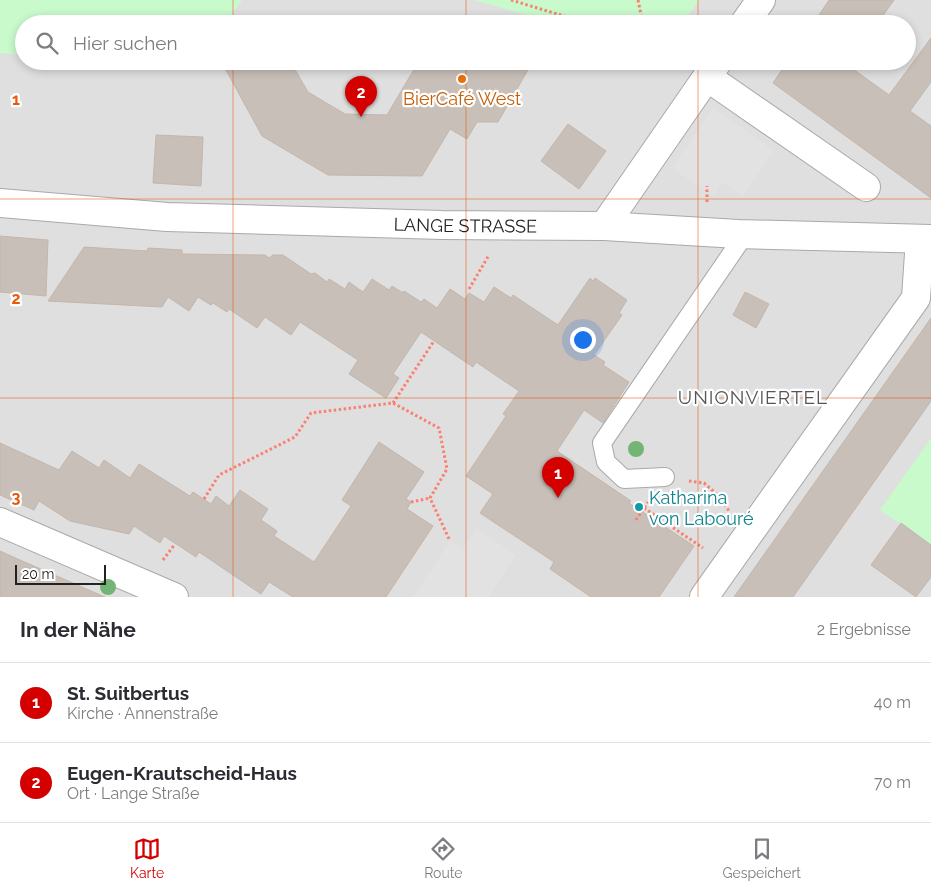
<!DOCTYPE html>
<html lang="de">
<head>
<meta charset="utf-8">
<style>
	:root { --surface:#fff; --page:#f2f2f3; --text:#2b2b33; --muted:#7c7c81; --line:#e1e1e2; --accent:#d40000 }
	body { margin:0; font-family:Raleway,sans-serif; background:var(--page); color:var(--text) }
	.scale { position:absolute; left:15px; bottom:12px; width:91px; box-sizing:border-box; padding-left:5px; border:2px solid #222; border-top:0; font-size:14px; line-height:18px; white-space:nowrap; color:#222; -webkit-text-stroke:4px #fff; paint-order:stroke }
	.you { position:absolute; left:582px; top:339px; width:18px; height:18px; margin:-12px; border:4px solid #fff; border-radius:50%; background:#1a73e8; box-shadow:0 0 0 8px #1a73e833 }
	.badge { display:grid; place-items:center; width:32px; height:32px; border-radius:50%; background:var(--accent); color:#fff; font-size:16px; font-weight:700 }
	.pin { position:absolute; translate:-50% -41px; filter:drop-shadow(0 1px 2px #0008) }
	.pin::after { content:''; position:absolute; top:26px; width:18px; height:15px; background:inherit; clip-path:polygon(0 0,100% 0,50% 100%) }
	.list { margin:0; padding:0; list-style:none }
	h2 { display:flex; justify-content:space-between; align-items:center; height:65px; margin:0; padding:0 20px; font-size:21px }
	h2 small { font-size:16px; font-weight:400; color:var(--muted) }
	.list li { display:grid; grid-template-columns:32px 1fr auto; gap:15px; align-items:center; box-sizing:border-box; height:80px; padding:0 20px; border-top:1px solid var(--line) }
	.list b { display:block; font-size:19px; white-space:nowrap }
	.list p { margin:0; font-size:16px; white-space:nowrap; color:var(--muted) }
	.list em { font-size:16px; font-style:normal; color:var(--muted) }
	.icon { flex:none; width:28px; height:28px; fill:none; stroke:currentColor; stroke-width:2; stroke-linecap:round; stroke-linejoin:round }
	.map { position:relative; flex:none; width:931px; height:597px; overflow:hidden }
	.search { position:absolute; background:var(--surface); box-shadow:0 2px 8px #0003; left:15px; right:15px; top:15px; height:55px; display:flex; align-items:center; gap:12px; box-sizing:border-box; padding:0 18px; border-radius:28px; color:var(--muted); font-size:19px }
	.sheet { height:225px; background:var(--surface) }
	nav { display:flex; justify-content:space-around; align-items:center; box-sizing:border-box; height:70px; border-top:1px solid var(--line); background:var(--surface); font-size:14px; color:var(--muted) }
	nav a { display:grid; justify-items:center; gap:2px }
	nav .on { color:var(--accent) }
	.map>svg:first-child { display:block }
</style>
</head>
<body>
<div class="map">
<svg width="931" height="597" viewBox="0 0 931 597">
	<rect width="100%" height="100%" fill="#f2efe9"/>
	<path fill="#e0dfdf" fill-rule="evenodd" d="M 0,0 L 931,0 L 931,597 L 0,597 ZM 24,24 L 907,24 L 907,61 L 24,61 Z"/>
	<g fill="#c8facc">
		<path d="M 0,0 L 242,0 L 225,24 L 24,24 L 24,55 L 0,53 Z"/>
		<path d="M 474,0 L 699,0 L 682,24 L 558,24 Z"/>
		<path d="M 100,61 L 207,61 L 204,69 Z"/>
		<path d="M 931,438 L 931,545 L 880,510 Z"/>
	</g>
	<g fill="#e2e2e2">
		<path d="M 713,108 L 774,151 L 743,196 L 723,182 L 713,196 L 672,168 Z"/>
		<path d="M 476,528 L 516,555 L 489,597 L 413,597 L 450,541 L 463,549 Z"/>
	</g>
	<g fill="#c7bfb8" stroke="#c4b6ab">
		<path d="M 829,0 L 894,0 L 877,24 L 813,24 Z"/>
		<path d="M 931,38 L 931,82 L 910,111 L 931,126 L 931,198 L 773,83 L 788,61 L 842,61 L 889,95 Z"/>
		<path d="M 221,61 L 290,61 L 308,92 L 345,114 L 387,115 L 419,61 L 533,61 L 498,122 L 477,122 L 467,139 L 450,129 L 422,176 L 328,175 L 262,136 Z"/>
		<path d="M 568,124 L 606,151 L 579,189 L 541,161 Z"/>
		<path d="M 156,135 L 203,137 L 201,186 L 153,183 Z"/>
		<path d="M 0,236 L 48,240 L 46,296 L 0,292 Z"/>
		<path d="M 84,247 L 147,251 L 148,248 L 182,250 L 182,254 L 265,255 L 269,258 L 273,255 L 283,255 L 311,274 L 315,273 L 327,282 L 329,279 L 345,289 L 349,282 L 363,292 L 372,279 L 389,290 L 392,286 L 403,293 L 404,291 L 421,302 L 424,299 L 437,308 L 450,289 L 465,299 L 469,293 L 484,302 L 494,287 L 511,298 L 513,295 L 558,325 L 590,278 L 593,281 L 595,278 L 627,300 L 619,313 L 622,315 L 594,355 L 605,362 L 603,365 L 629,382 L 603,423 L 584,410 L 557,451 L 631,501 L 629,503 L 694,546 L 659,597 L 591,597 L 550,569 L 554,562 L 480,513 L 493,494 L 466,476 L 506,416 L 503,414 L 519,391 L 476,362 L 473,367 L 421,332 L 393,374 L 399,378 L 386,398 L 349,374 L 358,360 L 300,322 L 291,335 L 265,317 L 257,328 L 229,309 L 227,312 L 213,303 L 211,305 L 198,297 L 189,311 L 168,297 L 162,307 L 48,301 Z"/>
		<path d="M 745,292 L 769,304 L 756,328 L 733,315 Z"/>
		<path d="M 931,318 L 931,401 L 793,597 L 734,597 Z"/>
		<path d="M 379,442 L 424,472 L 406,499 L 411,502 L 407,509 L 433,526 L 386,597 L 293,597 L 269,582 L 261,594 L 199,552 L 196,557 L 164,536 L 160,543 L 134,526 L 129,534 L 70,521 L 39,501 L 34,510 L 0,495 L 0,443 L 59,470 L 72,451 L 99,468 L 104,460 L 130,478 L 139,464 L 190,496 L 193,492 L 211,504 L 216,496 L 229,506 L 240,490 L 268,509 L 261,520 L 277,531 L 274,536 L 314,562 L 351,506 L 342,500 Z"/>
		<path d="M 901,523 L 931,545 L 931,577 L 916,597 L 871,565 Z"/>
		<path d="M 0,551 L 20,560 L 105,597 L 0,597 Z"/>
	</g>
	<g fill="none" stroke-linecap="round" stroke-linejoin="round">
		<g stroke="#a9a9a9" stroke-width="20">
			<path id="lane" d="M 665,477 L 624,479 L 606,462 L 602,443 L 745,234"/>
		</g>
		<g stroke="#a9a9a9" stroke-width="30">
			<g id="street">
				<path d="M 744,24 L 761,0"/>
				<path d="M 707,77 L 866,187"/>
				<path id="s1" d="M 0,203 L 167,217 L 442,225 L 604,226 L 738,234 L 931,239"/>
				<path d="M 604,226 L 718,61"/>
				<path d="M 0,522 L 174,597"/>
				<path d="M 704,597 L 916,298 L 920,239"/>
			</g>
		</g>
		<g stroke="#fa8072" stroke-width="3" stroke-dasharray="2.5 2.5" stroke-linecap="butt">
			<path d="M 511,0 L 590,24"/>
			<path d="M 638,0 L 643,24"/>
			<path d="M 707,202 L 707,186"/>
			<path d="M 469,289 L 489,255"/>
			<path d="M 393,403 L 434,341"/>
			<path d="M 689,481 L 704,483 L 720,497 L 729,511"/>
			<path d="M 204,499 L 219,475 L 295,437 L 311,413 L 393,403 L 439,428 L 447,469 L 430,498 L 450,541"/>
			<path d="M 411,502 L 430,498"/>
			<path d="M 644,508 L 703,548"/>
			<path d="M 636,520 L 648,502"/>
			<path d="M 163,560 L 175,544"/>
		</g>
		<use href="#lane" stroke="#fff" stroke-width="18"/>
		<use href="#street" stroke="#fff" stroke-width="28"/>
	</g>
	<g fill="#74b475">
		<circle cx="636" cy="449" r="8"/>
		<circle cx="108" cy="587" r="8"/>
	</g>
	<path fill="none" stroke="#e8590c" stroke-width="1" stroke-opacity="0.55" d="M 233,0 L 233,24M 466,0 L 466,24M 698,0 L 698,24M 233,61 L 233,597M 466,61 L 466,597M 698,61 L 698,597M 0,199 L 931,199M 0,398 L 931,398"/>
	<circle fill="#e8710a" stroke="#fff" stroke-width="2" cx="462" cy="79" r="5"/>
	<circle fill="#0f9aa8" stroke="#fff" stroke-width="2" cx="639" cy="507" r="5"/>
	<g text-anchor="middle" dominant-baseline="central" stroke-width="4.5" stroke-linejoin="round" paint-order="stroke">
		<g font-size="18" fill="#c56008" stroke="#fff">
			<text x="462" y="98">BierCafé West</text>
		</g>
		<g font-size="18" fill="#222" stroke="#fff">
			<text stroke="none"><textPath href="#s1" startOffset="466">LANGE STRASSE</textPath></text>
		</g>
		<g font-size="18" fill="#0d838f" stroke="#fff" text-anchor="start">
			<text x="649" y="497">Katharina<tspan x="649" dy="21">von Labouré</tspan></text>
		</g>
		<g font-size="19" letter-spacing="1" fill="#555" stroke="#fff">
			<text x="753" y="397">UNIONVIERTEL</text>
		</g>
	</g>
	<g font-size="16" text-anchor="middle" font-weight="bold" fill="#e8590c" stroke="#fff" stroke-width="4.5" stroke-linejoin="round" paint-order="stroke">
		<text x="16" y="105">1</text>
		<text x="16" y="304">2</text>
		<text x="16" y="503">3</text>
	</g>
</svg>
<div class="scale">20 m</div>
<div class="you"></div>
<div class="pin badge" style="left:558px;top:498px">1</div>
<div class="pin badge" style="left:361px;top:117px">2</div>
<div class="search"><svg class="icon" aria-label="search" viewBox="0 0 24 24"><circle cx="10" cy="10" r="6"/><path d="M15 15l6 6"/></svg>Hier suchen</div>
</div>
<section class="sheet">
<h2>In der Nähe<small>2 Ergebnisse</small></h2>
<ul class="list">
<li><span class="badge">1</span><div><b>St. Suitbertus</b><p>Kirche · Annenstraße</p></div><em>40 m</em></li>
<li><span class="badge">2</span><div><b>Eugen-Krautscheid-Haus</b><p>Ort · Lange Straße</p></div><em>70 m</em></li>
</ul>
</section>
<nav>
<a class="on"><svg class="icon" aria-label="map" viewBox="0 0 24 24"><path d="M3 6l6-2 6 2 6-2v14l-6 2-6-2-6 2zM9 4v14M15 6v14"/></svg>Karte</a>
<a><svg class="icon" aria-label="directions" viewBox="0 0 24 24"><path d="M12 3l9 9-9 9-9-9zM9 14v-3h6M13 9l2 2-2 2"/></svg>Route</a>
<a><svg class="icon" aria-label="saved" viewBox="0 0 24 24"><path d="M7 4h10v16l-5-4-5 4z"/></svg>Gespeichert</a>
</nav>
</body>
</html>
